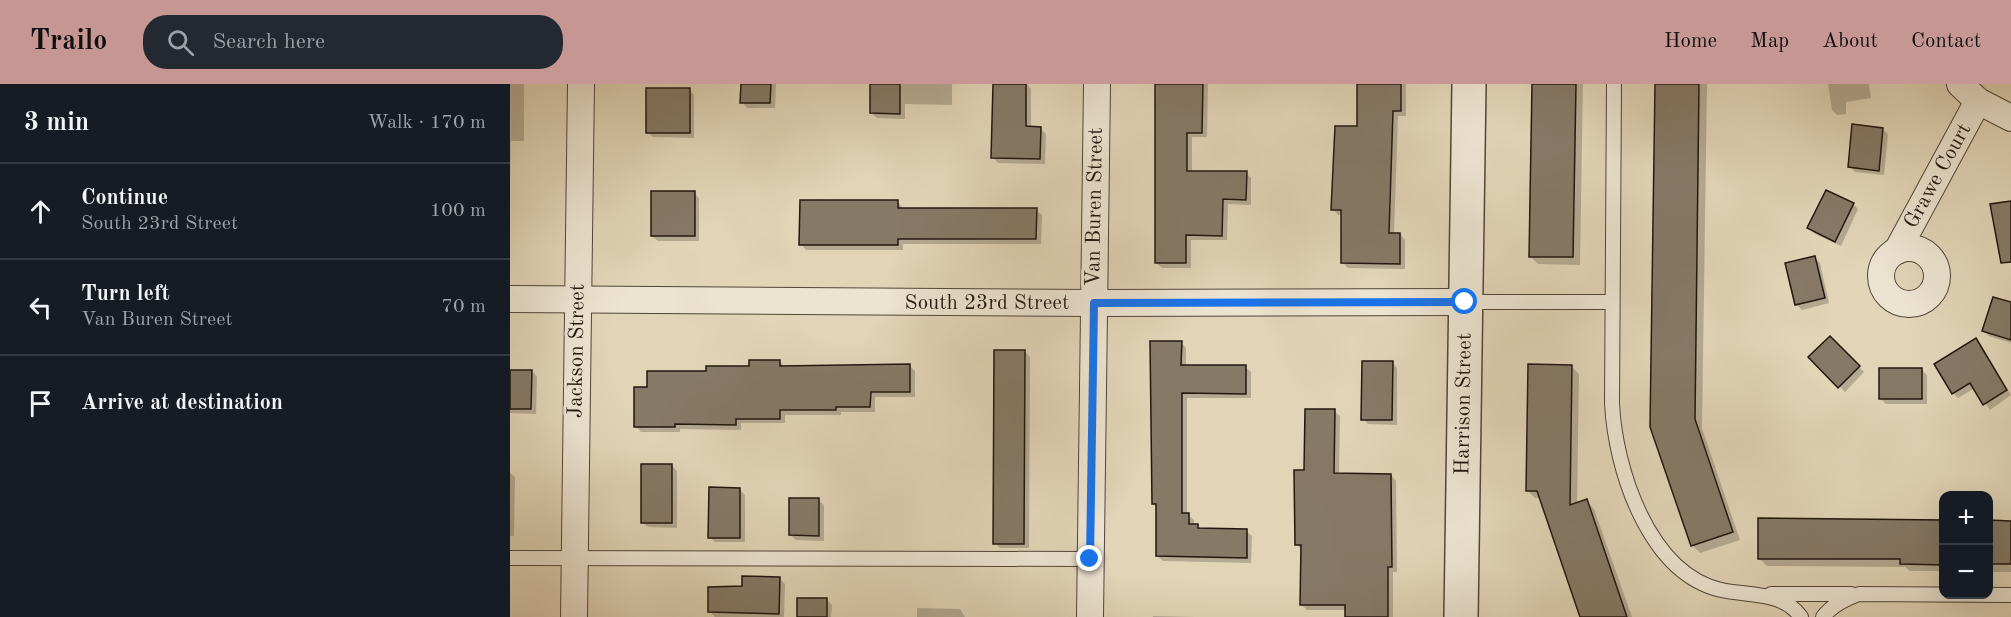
<!DOCTYPE html>
<html lang="en">
<head>
<meta charset="utf-8">
<style>
	:root { --surface:#171b24; --page:#242831; --text:#f1f3f6; --muted:#9ea1a6; --line:#363941; --accent:#c59692 }
	body { margin:0; font-family:"Old Standard TT",serif; background:var(--page); color:var(--text) }
	.controls { position:absolute; right:18px; bottom:18px; display:grid; overflow:hidden; border-radius:12px; box-shadow:0 6px 24px #0002 }
	.controls button { width:54px; height:54px; display:grid; place-items:center; padding:0; border:0; border-bottom:2px solid var(--line); background:var(--surface); color:var(--text); font:30px sans-serif }
	.stop { position:absolute; width:18px; height:18px; margin:-14px; border:4px solid #1a73e8; border-radius:50%; background:#fff }
	.stop.end { background:#1a73e8; border-color:#fff; box-shadow:0 2px 6px #0008 }
	.list { margin:0; padding:0; list-style:none }
	h2 { display:flex; justify-content:space-between; align-items:center; height:78px; margin:0; padding:0 24px; font-size:26px }
	h2 small { font-size:20px; font-weight:400; color:var(--muted) }
	.list li { display:grid; grid-template-columns:39px 1fr auto; gap:18px; align-items:center; box-sizing:border-box; height:96px; padding:0 24px; border-top:2px solid var(--line) }
	.list b { display:block; font-size:22px; white-space:nowrap }
	.list p { margin:0; font-size:20px; white-space:nowrap; color:var(--muted) }
	.list em { font-size:20px; font-style:normal; color:var(--muted) }
	.icon { flex:none; width:33px; height:33px; fill:none; stroke:currentColor; stroke-width:2; stroke-linecap:round; stroke-linejoin:round }
	.map { position:relative; flex:none; width:1501px; height:533px; overflow:hidden }
	header { display:flex; align-items:center; gap:36px; box-sizing:border-box; height:84px; padding:0 30px; background:var(--accent); color:#111 }
	header strong { font-size:28px }
	nav { display:flex; gap:33px; margin-inline-start:auto; font-size:21px }
	.search { width:420px; height:54px; background:var(--page); display:flex; align-items:center; gap:15px; box-sizing:border-box; padding:0 21px; border-radius:24px; color:var(--muted); font-size:22px }
	main { display:flex }
	aside { flex:1; background:var(--surface) }
	.map>svg:first-child { display:block }
</style>
</head>
<body>
<header>
<strong>Trailo</strong>
<div class="search"><svg class="icon" aria-label="search" viewBox="0 0 24 24"><circle cx="10" cy="10" r="6"/><path d="M15 15l6 6"/></svg>Search here</div>
<nav><a>Home</a><a>Map</a><a>About</a><a>Contact</a></nav>
</header>
<main>
<aside>
<h2>3 min<small>Walk · 170 m</small></h2>
<ul class="list">
<li><svg class="icon" aria-label="ahead" viewBox="0 0 24 24"><path d="M12 20V5M6 11l6-6 6 6"/></svg><div><b>Continue</b><p>South 23rd Street</p></div><em>100 m</em></li>
<li><svg class="icon" aria-label="left" viewBox="0 0 24 24"><path d="M17 20v-9H6M10 6l-5 5 5 5"/></svg><div><b>Turn left</b><p>Van Buren Street</p></div><em>70 m</em></li>
<li><svg class="icon" aria-label="arrive" viewBox="0 0 24 24"><path d="M6 21V4h12l-3 4 3 4H6"/></svg><div><b>Arrive at destination</b></div></li>
</ul>
</aside>
<div class="map">
<svg width="1501" height="533" viewBox="0 0 1501 533">
	<rect width="100%" height="100%" fill="#e1d4b7"/>
	<filter id="stains"><feTurbulence type="fractalNoise" baseFrequency=".00333" numOctaves="4"/><feColorMatrix values="0 0 0 0 .2 0 0 0 0 .09 0 0 0 0 .02 0 0 0 .5 -.17"/></filter>
	<radialGradient id="worn" r=".72"><stop offset=".6" stop-color="#630" stop-opacity="0"/><stop offset="1" stop-color="#630" stop-opacity=".3"/></radialGradient>
	<g fill="#0003">
		<path d="M 0,0 L 14,0 L 14,57 L 1,57 L 1,103 Z"/>
		<path d="M 232,0 L 266,0 L 265,24 L 237,24 L 232,18 Z"/>
		<path d="M 362,0 L 442,0 L 442,21 L 395,20 L 395,35 L 367,34 L 361,29 Z"/>
		<path d="M 484,0 L 517,0 L 521,5 L 521,44 L 530,44 L 536,50 L 535,80 L 488,79 L 483,73 Z"/>
		<path d="M 647,0 L 698,0 L 697,53 L 682,53 L 682,88 L 736,89 L 741,94 L 741,121 L 718,120 L 717,156 L 681,156 L 681,184 L 652,184 L 646,179 Z"/>
		<path d="M 849,0 L 896,0 L 896,32 L 888,32 L 884,150 L 890,150 L 895,156 L 895,185 L 838,184 L 833,179 L 833,131 L 828,131 L 823,125 L 849,44 Z"/>
		<path d="M 1023,0 L 1073,0 L 1070,181 L 1028,180 L 1020,172 Z"/>
		<path d="M 1146,0 L 1197,0 L 1192,344 L 1230,456 L 1190,469 L 1182,461 Z"/>
		<path d="M 1318,0 L 1359,0 L 1361,14 L 1336,18 L 1336,30 L 1327,31 L 1322,26 Z"/>
		<path d="M 179,5 L 184,11 L 184,54 L 143,53 L 137,48 Z"/>
		<path d="M 1372,45 L 1378,50 L 1374,91 L 1345,88 L 1340,83 Z"/>
		<path d="M 184,109 L 189,114 L 189,157 L 148,157 L 142,152 Z"/>
		<path d="M 388,117 L 393,125 L 526,126 L 532,131 L 531,160 L 393,160 L 393,166 L 296,166 L 291,160 Z"/>
		<path d="M 1343,120 L 1348,125 L 1331,162 L 1305,150 L 1299,144 Z"/>
		<path d="M 1305,174 L 1310,179 L 1319,219 L 1292,226 L 1286,220 Z"/>
		<path d="M 1484,215 L 1501,220 L 1501,259 L 1479,252 L 1474,247 Z"/>
		<path d="M 1320,254 L 1354,288 L 1335,308 L 1300,273 Z"/>
		<path d="M 1466,256 L 1471,262 L 1501,311 L 1480,326 L 1465,304 L 1448,314 L 1443,309 Z"/>
		<path d="M 671,258 L 676,264 L 676,282 L 735,283 L 741,288 L 741,314 L 677,314 L 677,430 L 684,436 L 684,441 L 688,441 L 692,446 L 736,447 L 742,452 L 741,479 L 653,477 L 647,472 L 648,424 L 643,419 Z"/>
		<path d="M 514,267 L 520,273 L 519,464 L 490,464 L 485,459 Z"/>
		<path d="M 269,277 L 275,283 L 400,282 L 405,287 L 405,313 L 365,313 L 365,328 L 331,328 L 331,331 L 275,331 L 275,339 L 231,339 L 231,346 L 170,345 L 170,348 L 131,348 L 126,343 L 139,305 L 197,288 L 240,283 Z"/>
		<path d="M 882,278 L 887,284 L 887,341 L 858,340 L 853,335 Z"/>
		<path d="M 1061,282 L 1069,290 L 1067,420 L 1076,417 L 1084,425 L 1122,533 L 1072,533 L 1031,414 L 1025,414 L 1017,406 Z"/>
		<path d="M 1412,286 L 1417,291 L 1417,320 L 1376,320 L 1371,315 Z"/>
		<path d="M 0,287 L 22,287 L 27,293 L 26,330 L 0,329 Z"/>
		<path d="M 824,327 L 830,332 L 829,391 L 881,391 L 886,397 L 887,488 L 883,488 L 883,533 L 836,533 L 836,526 L 797,526 L 791,520 L 792,466 L 787,461 L 795,388 Z"/>
		<path d="M 161,381 L 167,387 L 167,444 L 138,443 L 132,438 Z"/>
		<path d="M 0,389 L 5,393 L 4,452 L 0,452 Z"/>
		<path d="M 229,405 L 235,411 L 235,458 L 205,458 L 200,453 Z"/>
		<path d="M 308,416 L 314,421 L 314,457 L 286,456 L 280,451 Z"/>
		<path d="M 1434,437 L 1434,487 L 1400,487 L 1395,483 L 1257,482 L 1249,474 Z"/>
		<rect x="1478" y="437" width="23" height="51"/>
		<path d="M 269,494 L 275,500 L 274,533 L 205,533 L 199,527 L 233,504 Z"/>
		<path d="M 316,515 L 322,521 L 321,533 L 288,533 Z"/>
		<path d="M 407,524 L 450,525 L 455,533 L 407,533 Z"/>
		<path d="M 643,532 L 685,533 L 643,533 Z"/>
	</g>
	<g fill="#867966" stroke="#23170f" stroke-width="1.5">
		<path d="M 231,0 L 261,0 L 260,19 L 230,19 Z"/>
		<path d="M 360,0 L 390,0 L 390,30 L 360,29 Z"/>
		<path d="M 483,0 L 516,0 L 516,42 L 531,43 L 530,75 L 481,74 Z"/>
		<path d="M 645,0 L 693,0 L 692,49 L 677,49 L 677,87 L 737,87 L 736,116 L 713,115 L 712,152 L 676,151 L 676,179 L 645,179 Z"/>
		<path d="M 847,0 L 891,0 L 891,27 L 883,27 L 879,149 L 890,149 L 890,180 L 831,179 L 831,126 L 821,126 L 825,42 L 847,42 Z"/>
		<path d="M 1022,0 L 1066,0 L 1063,173 L 1019,173 Z"/>
		<path d="M 1145,0 L 1189,0 L 1185,335 L 1223,448 L 1181,462 L 1140,343 Z"/>
		<rect x="136" y="4" width="44" height="45"/>
		<path d="M 1342,40 L 1373,44 L 1369,87 L 1338,83 Z"/>
		<path d="M 1316,106 L 1344,119 L 1325,158 L 1297,144 Z"/>
		<rect x="141" y="107" width="44" height="45"/>
		<path d="M 290,116 L 388,116 L 388,124 L 527,124 L 526,155 L 388,155 L 388,161 L 289,161 Z"/>
		<path d="M 1501,117 L 1501,178 L 1491,179 L 1480,120 Z"/>
		<path d="M 1305,172 L 1315,214 L 1285,221 L 1275,179 Z"/>
		<path d="M 1483,213 L 1501,218 L 1501,256 L 1472,247 Z"/>
		<path d="M 1320,252 L 1350,282 L 1328,304 L 1298,273 Z"/>
		<path d="M 1466,254 L 1497,306 L 1473,321 L 1460,299 L 1442,310 L 1424,280 Z"/>
		<path d="M 640,257 L 672,257 L 671,281 L 736,281 L 736,310 L 672,309 L 672,429 L 679,429 L 679,440 L 688,440 L 688,444 L 737,445 L 737,474 L 646,472 L 646,420 L 642,420 Z"/>
		<path d="M 484,266 L 515,266 L 514,460 L 483,460 Z"/>
		<path d="M 239,276 L 270,276 L 270,282 L 400,280 L 400,308 L 361,308 L 360,323 L 326,323 L 326,326 L 270,326 L 270,335 L 226,335 L 226,341 L 165,340 L 165,343 L 124,343 L 124,303 L 137,303 L 137,287 L 196,287 L 196,282 L 239,282 Z"/>
		<path d="M 852,277 L 883,277 L 882,336 L 851,336 Z"/>
		<path d="M 1018,280 L 1062,281 L 1060,421 L 1077,415 L 1117,533 L 1070,533 L 1027,407 L 1016,407 Z"/>
		<rect x="1369" y="284" width="43" height="31"/>
		<path d="M 0,286 L 22,286 L 21,325 L 0,325 Z"/>
		<path d="M 795,325 L 825,325 L 824,389 L 881,390 L 882,483 L 878,483 L 878,533 L 835,533 L 835,521 L 790,521 L 791,461 L 785,461 L 784,386 L 794,386 Z"/>
		<rect x="131" y="380" width="31" height="59"/>
		<path d="M 199,403 L 230,404 L 230,454 L 198,454 Z"/>
		<path d="M 279,414 L 309,414 L 309,452 L 279,451 Z"/>
		<path d="M 1248,434 L 1434,436 L 1434,481 L 1390,480 L 1390,475 L 1248,475 Z"/>
		<path d="M 1479,436 L 1501,437 L 1501,480 L 1479,480 Z"/>
		<path d="M 232,492 L 270,493 L 269,530 L 198,528 L 198,503 L 232,502 Z"/>
		<rect x="287" y="514" width="30" height="19"/>
	</g>
	<g fill="none" stroke-linecap="round" stroke-linejoin="round">
		<g stroke="#524639" stroke-width="16">
			<g id="service">
				<path d="M 1104,0 L 1102,319 C 1105,384 1138,489 1211,506 C 1238,512 1273,507 1291,533"/>
				<path d="M 955,218 L 1102,218"/>
				<path d="M 0,474 L 580,475"/>
				<path d="M 1261,510 L 1341,510"/>
				<path d="M 1313,533 C 1322,521 1335,515 1349,510 L 1501,511"/>
			</g>
		</g>
		<g stroke="#524639" stroke-width="28">
			<g id="minor">
				<path d="M 1450,0 L 1468,17 L 1501,34"/>
				<circle cx="1399" cy="192" r="28"/>
				<path d="M 1387,167 L 1468,17"/>
				<path d="M 0,215 L 584,219 L 955,218"/>
				<path d="M 64,533 L 71,0"/>
				<path d="M 580,533 L 587,0"/>
			</g>
		</g>
		<g stroke="#524639" stroke-width="36">
			<path id="tertiary" d="M 951,533 L 959,0"/>
		</g>
		<use href="#service" stroke="#ece3d0" stroke-width="14"/>
		<use href="#minor" stroke="#ece3d0" stroke-width="26"/>
		<use href="#tertiary" stroke="#ece3d0" stroke-width="33"/>
	</g>
	<g fill="none" stroke-linecap="round" stroke-linejoin="round">
		<path stroke="#1a73e8" stroke-width="8" d="M 580,475 L 584,219 L 955,218"/>
	</g>
	<g text-anchor="middle" dominant-baseline="central" stroke-width="6" stroke-linejoin="round" paint-order="stroke">
		<g font-size="21" fill="#23170f" stroke="#ece3d0">
			<text transform="translate(1428 92) rotate(-61)">Grawe Court</text>
			<text transform="translate(585 123) rotate(-89)">Van Buren Street</text>
			<text x="477" y="219">South 23rd Street</text>
			<text transform="translate(67 267) rotate(-89)">Jackson Street</text>
			<text transform="translate(954 320) rotate(-89)">Harrison Street</text>
		</g>
	</g>
	<rect width="100%" height="100%" filter="url(#stains)"/>
	<rect width="100%" height="100%" fill="url(#worn)"/>
</svg>
<div class="controls">
<button>+</button>
<button>−</button>
</div>
<div class="stop" style="left:955px;top:218px"></div>
<div class="stop end" style="left:580px;top:475px"></div>
</div>
</main>
</body>
</html>
